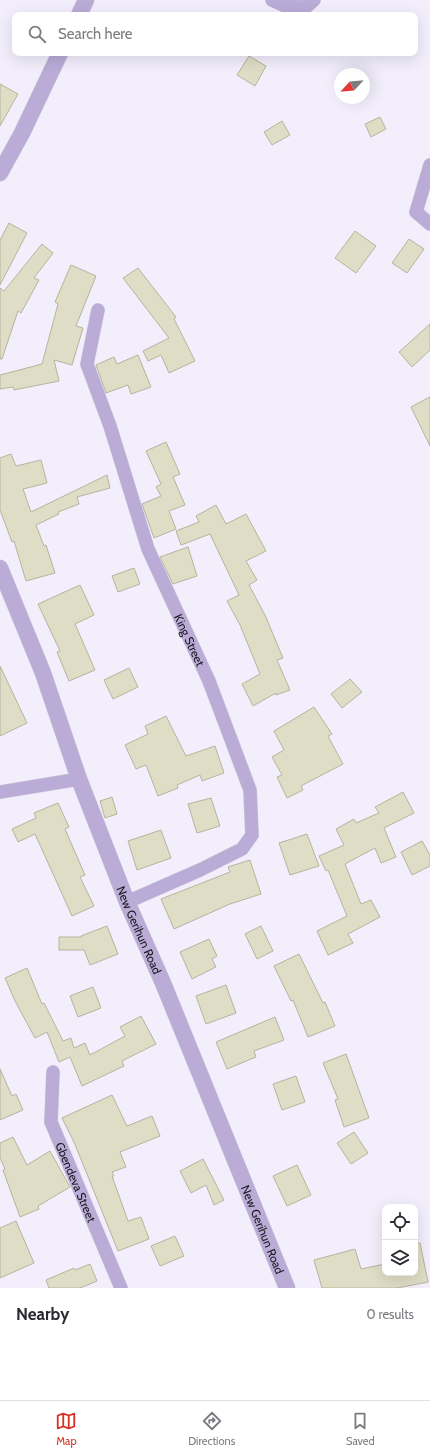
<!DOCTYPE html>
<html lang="en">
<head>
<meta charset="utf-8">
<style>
	:root { --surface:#fff; --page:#f7f7f7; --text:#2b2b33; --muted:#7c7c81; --line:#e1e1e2; --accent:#d93025 }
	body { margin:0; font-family:Cabin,sans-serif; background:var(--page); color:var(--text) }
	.controls { position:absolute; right:12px; bottom:12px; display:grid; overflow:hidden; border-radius:8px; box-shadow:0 4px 16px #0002 }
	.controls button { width:36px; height:36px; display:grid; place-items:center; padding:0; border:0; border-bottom:1px solid var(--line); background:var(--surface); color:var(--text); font:20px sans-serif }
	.compass { position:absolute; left:334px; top:68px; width:36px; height:36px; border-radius:50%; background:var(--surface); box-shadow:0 4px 16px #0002; rotate:244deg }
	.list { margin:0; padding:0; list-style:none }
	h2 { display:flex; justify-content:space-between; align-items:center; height:52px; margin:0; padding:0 16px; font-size:17px }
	h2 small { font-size:13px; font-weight:400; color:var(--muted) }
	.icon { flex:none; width:22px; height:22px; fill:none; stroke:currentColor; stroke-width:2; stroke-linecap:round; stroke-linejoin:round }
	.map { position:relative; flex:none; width:430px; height:1288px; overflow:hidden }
	.search { position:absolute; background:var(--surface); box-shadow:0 4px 16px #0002; left:12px; right:12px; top:12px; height:44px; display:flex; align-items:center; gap:10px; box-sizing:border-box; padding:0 14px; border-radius:8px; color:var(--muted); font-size:15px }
	.sheet { height:112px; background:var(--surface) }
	nav { display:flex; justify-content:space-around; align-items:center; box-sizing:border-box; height:56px; border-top:1px solid var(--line); background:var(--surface); font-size:11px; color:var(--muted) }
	nav a { display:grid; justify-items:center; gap:2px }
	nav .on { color:var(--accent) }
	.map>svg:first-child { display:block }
</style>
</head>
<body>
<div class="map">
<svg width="430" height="1288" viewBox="0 0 430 1288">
	<rect width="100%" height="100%" fill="#f2eefc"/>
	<g fill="#dfddc6" stroke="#b6b49e">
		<path d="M 249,56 L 266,66 L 255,86 L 237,75 Z"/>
		<path d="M 0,84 L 18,94 L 0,126 Z"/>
		<path d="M 380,117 L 386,129 L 371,137 L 365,124 Z"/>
		<path d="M 282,121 L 290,135 L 272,145 L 264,132 Z"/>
		<path d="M 9,223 L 27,233 L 0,285 L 0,240 Z"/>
		<path d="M 355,231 L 376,246 L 356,273 L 335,258 Z"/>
		<path d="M 409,239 L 424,249 L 407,273 L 392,263 Z"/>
		<path d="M 42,244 L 53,253 L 34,278 L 39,280 L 21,313 L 18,311 L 2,359 L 0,359 L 0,288 L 4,291 Z"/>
		<path d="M 71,265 L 96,276 L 76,326 L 83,328 L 72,365 L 54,360 L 59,381 L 14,390 L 13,387 L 0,389 L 0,375 L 42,364 L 58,304 L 55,302 Z"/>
		<path d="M 138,268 L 176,317 L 174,319 L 195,361 L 169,373 L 161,355 L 148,361 L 143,351 L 169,338 L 123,278 Z"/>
		<path d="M 430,324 L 430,350 L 412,367 L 399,352 Z"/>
		<path d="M 138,355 L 151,387 L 131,394 L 128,385 L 106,393 L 96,365 L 114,357 L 117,364 Z"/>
		<path d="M 430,397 L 430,446 L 411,407 Z"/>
		<path d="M 166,442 L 180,474 L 173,477 L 185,505 L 169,511 L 176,529 L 154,538 L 142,504 L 161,496 L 156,487 L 161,484 L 146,451 Z"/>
		<path d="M 11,454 L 16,466 L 41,460 L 47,483 L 23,489 L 31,512 L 107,475 L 110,488 L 77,497 L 79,504 L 58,512 L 59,514 L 36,525 L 44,546 L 46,545 L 55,573 L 26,581 L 14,541 L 12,542 L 0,510 L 0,458 Z"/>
		<path d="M 216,505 L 226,524 L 246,514 L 266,551 L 246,561 L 257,580 L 249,585 L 265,615 L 283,658 L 277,660 L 290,690 L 276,695 L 276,693 L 253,706 L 242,684 L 260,674 L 240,625 L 227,601 L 239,595 L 210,534 L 181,545 L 176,531 L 199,522 L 196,516 Z"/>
		<path d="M 188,547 L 197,576 L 173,584 L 160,557 Z"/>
		<path d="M 134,568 L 140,584 L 118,592 L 112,576 Z"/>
		<path d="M 80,585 L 94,615 L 75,624 L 95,670 L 69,681 L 57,652 L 60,651 L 38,604 Z"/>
		<path d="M 0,666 L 27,723 L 0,736 Z"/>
		<path d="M 129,668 L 138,687 L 113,699 L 104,680 Z"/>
		<path d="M 350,679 L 362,692 L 342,708 L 331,694 Z"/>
		<path d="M 314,707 L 332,734 L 328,736 L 343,764 L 301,786 L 303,790 L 287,798 L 277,777 L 282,775 L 272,757 L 284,750 L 274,731 Z"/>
		<path d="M 166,716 L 186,756 L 215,746 L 224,773 L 202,781 L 200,775 L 177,785 L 178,788 L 158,796 L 146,765 L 136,769 L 125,745 L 148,734 L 145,726 Z"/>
		<path d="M 403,792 L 414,813 L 384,828 L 396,857 L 381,863 L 375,848 L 345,864 L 361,904 L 371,900 L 380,917 L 348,934 L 353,943 L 328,955 L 317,931 L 347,916 L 328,870 L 326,871 L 319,856 L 344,845 L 336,829 L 354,819 L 356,823 L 379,813 L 375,807 Z"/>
		<path d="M 112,797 L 117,814 L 105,818 L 100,801 Z"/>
		<path d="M 211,798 L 220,826 L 197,833 L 188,804 Z"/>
		<path d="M 58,803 L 69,827 L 65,829 L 85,875 L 80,877 L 94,906 L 72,916 L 35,834 L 18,842 L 12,829 L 36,818 L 34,813 Z"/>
		<path d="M 161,830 L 171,858 L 137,870 L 128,841 Z"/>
		<path d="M 307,834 L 319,866 L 290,875 L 279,843 Z"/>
		<path d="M 422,841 L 430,855 L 430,866 L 412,875 L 401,852 Z"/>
		<path d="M 250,860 L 261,894 L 230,904 L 174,929 L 161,899 L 230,872 L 228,867 Z"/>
		<path d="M 107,926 L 118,954 L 90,965 L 84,950 L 59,950 L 59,937 L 82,937 L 81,936 Z"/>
		<path d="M 261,926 L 273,951 L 257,959 L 245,934 Z"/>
		<path d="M 209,939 L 217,956 L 212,959 L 216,967 L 192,979 L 180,952 Z"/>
		<path d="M 299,954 L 323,1003 L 325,1002 L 335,1026 L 308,1037 L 293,1000 L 291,1001 L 274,966 Z"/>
		<path d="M 27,968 L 42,1004 L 44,1003 L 63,1041 L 71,1038 L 74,1048 L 85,1043 L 90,1055 L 125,1036 L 120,1027 L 141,1016 L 156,1044 L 122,1061 L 124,1066 L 82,1086 L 70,1057 L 59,1062 L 47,1032 L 35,1038 L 15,1001 L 5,978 Z"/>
		<path d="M 226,985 L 236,1013 L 206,1024 L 196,996 Z"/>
		<path d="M 93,987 L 101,1008 L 78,1017 L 70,996 Z"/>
		<path d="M 275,1017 L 284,1040 L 254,1051 L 256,1057 L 227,1069 L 216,1042 Z"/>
		<path d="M 346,1054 L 369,1118 L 344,1127 L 335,1100 L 338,1099 L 323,1063 Z"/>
		<path d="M 0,1069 L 12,1096 L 16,1094 L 23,1110 L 0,1120 Z"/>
		<path d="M 296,1076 L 305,1102 L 282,1110 L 273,1084 Z"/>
		<path d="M 112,1095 L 127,1126 L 152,1116 L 160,1136 L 120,1152 L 126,1167 L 112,1172 L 114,1176 L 112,1176 L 128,1221 L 141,1217 L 149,1239 L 118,1251 L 74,1142 L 62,1118 Z"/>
		<path d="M 354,1132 L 368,1153 L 351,1164 L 337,1143 Z"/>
		<path d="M 13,1137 L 27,1165 L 50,1151 L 70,1187 L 38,1206 L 39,1209 L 20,1217 L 3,1170 L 5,1169 L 0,1158 L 0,1143 Z"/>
		<path d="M 203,1159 L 224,1200 L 214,1205 L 206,1185 L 191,1193 L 180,1171 Z"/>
		<path d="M 297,1165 L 311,1195 L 287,1206 L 273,1176 Z"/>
		<path d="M 16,1221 L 34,1263 L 0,1278 L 0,1228 Z"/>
		<path d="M 175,1236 L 184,1256 L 160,1266 L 151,1246 Z"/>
		<path d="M 415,1243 L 420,1243 L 428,1282 L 397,1288 L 322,1288 L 314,1260 L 355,1249 L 361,1269 L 385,1264 L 385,1273 L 415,1273 Z"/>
		<path d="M 90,1264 L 97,1281 L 80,1288 L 49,1288 L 46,1280 L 74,1268 L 75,1270 Z"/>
	</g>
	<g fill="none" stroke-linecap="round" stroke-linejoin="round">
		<g stroke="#d0ccd9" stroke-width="14">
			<g id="minor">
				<path d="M 272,0 L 285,6 L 306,7 L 314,0"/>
				<path d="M 430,165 L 416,212 L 430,224"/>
				<path id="s1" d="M 98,310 L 87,364 L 110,426 L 148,549 L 209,681 L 250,790 L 252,835 L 242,849 L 200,870 L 127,902"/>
				<path d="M 0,792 L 79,779"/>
				<path id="s2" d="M 53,1072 L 51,1122 L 121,1288"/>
			</g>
		</g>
		<g stroke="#d0ccd9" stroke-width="17">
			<g id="tertiary">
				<path d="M 79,15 L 86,0"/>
				<path d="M 0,173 L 22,133 L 60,53"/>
				<path id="s3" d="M 0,568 L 43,673 L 79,779 L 127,902 L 163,983 L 287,1288"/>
			</g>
		</g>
		<use href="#minor" stroke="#baacd7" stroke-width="13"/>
		<use href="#tertiary" stroke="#baacd7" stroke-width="16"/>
	</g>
	<g text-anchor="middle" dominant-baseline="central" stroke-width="3.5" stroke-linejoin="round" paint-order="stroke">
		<g font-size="12" fill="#1b1820" stroke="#fefefe">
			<text stroke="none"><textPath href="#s1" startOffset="350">King Street</textPath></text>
			<text stroke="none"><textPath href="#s3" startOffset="388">New Gerihun Road</textPath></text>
			<text stroke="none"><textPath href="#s2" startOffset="115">Gbendeva Street</textPath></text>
			<text stroke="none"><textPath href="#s3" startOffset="712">New Gerihun Road</textPath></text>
		</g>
	</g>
</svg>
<div class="controls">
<button><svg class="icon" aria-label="locate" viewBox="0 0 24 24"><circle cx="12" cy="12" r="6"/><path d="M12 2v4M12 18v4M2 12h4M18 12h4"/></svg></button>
<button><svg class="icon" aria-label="layers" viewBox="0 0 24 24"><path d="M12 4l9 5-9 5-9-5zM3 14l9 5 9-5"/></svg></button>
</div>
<svg class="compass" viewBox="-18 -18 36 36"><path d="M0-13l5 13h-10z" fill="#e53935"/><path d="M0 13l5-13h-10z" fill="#7c7c81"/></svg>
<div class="search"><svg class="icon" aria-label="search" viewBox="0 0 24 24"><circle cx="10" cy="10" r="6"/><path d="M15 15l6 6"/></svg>Search here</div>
</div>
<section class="sheet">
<h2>Nearby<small>0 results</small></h2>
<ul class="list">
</ul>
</section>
<nav>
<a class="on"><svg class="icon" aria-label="map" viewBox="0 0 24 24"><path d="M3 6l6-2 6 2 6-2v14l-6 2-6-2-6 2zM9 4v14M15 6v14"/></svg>Map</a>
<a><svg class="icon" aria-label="directions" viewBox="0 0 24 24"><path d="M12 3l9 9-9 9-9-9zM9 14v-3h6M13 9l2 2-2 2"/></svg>Directions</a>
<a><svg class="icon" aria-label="saved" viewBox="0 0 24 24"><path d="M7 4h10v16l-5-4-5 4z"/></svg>Saved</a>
</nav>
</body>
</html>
